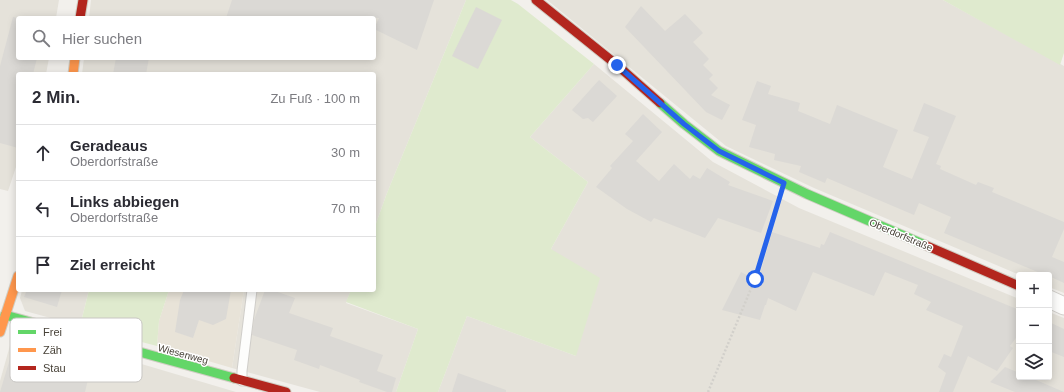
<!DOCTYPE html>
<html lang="de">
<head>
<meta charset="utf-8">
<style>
	:root { --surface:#fff; --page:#f7f7f7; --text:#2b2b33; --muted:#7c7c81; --line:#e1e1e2 }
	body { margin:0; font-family:Arial,sans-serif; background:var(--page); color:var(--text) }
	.controls { position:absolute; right:12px; bottom:12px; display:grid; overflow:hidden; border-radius:4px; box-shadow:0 2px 10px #0003 }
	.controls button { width:36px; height:36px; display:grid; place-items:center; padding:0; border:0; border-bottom:1px solid var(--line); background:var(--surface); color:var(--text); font:20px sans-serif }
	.stop { position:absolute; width:12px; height:12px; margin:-9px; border:3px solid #2563eb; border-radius:50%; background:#fff }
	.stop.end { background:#2563eb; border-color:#fff; box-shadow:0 1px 4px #0008 }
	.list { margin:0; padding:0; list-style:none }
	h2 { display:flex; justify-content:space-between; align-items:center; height:52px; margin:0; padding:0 16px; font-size:17px }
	h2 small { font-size:13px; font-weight:400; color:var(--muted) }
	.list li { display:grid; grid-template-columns:26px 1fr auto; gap:12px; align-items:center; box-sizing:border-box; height:56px; padding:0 16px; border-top:1px solid var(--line) }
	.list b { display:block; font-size:15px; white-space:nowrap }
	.list p { margin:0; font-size:13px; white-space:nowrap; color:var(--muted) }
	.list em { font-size:13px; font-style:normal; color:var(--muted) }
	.icon { flex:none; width:22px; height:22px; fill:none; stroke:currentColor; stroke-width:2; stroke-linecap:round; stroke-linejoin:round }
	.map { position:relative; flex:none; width:1064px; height:392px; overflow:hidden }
	.search { position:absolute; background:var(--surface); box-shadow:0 2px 10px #0003; left:16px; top:16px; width:360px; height:44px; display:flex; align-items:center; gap:10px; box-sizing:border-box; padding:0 14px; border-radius:4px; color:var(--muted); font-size:15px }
	.panel { position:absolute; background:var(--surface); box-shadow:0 2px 10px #0003; left:16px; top:72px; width:360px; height:220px; border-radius:4px }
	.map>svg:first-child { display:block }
</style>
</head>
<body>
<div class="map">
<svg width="1064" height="392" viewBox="0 0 1064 392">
	<rect width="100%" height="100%" fill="#f2f0ec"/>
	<g fill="#e5e2da">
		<path d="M 0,0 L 59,0 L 56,18 L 18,18 L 18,58 L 49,58 L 46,74 L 18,74 L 18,161 L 8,191 L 0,189 Z"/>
		<path d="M 91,0 L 466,0 L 387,193 L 374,229 L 374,74 L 82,74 L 84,58 L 374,58 L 374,18 L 89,18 Z"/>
		<path d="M 547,0 L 943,0 L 1064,66 L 1064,293 L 1049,287 L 1049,275 L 1020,275 L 814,188 L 726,146 Z"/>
		<path d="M 594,64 L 713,162 L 799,208 L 1019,299 L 1019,377 L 1049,377 L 1049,312 L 1064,318 L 1064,392 L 438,392 L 467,316 L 576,356 L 551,249 L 588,182 L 530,137 Z"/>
		<path d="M 22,290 L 89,290 L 80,326 L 25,311 L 20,298 Z"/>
		<path d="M 244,290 L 351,290 L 346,303 L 418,329 L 396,392 L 320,392 L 232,368 Z"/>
		<path d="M 20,328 L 236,392 L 0,392 L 0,381 L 14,331 Z"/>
	</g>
	<path fill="#e8e3d8" d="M 169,290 L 244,290 L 232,368 L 157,346 L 159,321 Z"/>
	<g fill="#dfeace">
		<path d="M 466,0 L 511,0 L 518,4 L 594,64 L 530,137 L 588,182 L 551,249 L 600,278 L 576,356 L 467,316 L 438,392 L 396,392 L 418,329 L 346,302 L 351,290 L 374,290 L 374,229 L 387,193 Z"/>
		<path d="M 943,0 L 1064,0 L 1064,53 L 1060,65 Z"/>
		<path d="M 89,290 L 169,290 L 159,321 L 157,346 L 80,326 Z"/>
	</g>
	<g fill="#dbd9d5">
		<path d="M 232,0 L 434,0 L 417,50 L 374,29 L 379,18 L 226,18 Z"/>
		<path d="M 641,6 L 665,31 L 685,14 L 703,33 L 693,42 L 709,59 L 703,65 L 713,75 L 709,79 L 718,88 L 711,95 L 730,105 L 722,120 L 706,112 L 625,27 Z"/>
		<path d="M 476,7 L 502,20 L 478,69 L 452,56 Z"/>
		<path d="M 13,17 L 18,18 L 18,58 L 37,58 L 33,74 L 18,74 L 18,148 L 0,143 L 0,66 Z"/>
		<path d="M 116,58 L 149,58 L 146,74 L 113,74 Z"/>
		<path d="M 599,80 L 617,96 L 593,122 L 588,118 L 583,119 L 572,110 Z"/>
		<path d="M 757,81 L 771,86 L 768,94 L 800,103 L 798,111 L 830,124 L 837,105 L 898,130 L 883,167 L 912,179 L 929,137 L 913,131 L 924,103 L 956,116 L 936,164 L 941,166 L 940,169 L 976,185 L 978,182 L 994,188 L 992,192 L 1064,222 L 1064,229 L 1052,257 L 1064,262 L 1064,283 L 1049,276 L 1049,275 L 1045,275 L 944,233 L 951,217 L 919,203 L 914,215 L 827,178 L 825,183 L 799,172 L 801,166 L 774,160 L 775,154 L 749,147 L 756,125 L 742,120 Z"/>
		<path d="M 643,114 L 662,132 L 636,161 L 659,181 L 674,164 L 690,179 L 693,175 L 700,179 L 707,168 L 730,182 L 728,185 L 773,201 L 761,233 L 718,218 L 705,238 L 654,218 L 651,222 L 627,209 L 596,187 L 612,168 L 610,166 L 633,141 L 625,134 Z"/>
		<path d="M 772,232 L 820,248 L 821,244 L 824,245 L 830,232 L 908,264 L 1019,310 L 1019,334 L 1010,346 L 1013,348 L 997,371 L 968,356 L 953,392 L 939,392 L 946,373 L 938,367 L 944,354 L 951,357 L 963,326 L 926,310 L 931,302 L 914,294 L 918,285 L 885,272 L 874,296 L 813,272 L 796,311 L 768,298 L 766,305 L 765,305 L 760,320 L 722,310 L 741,272 L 758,281 Z"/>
		<path d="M 27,290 L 62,290 L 57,307 L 24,297 Z"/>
		<path d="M 184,290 L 231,290 L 226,319 L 213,325 L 199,320 L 193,338 L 175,332 L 180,300 Z"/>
		<path d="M 265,290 L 272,290 L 295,298 L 289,313 L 333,328 L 330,336 L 383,355 L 377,371 L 396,378 L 392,392 L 387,392 L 359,382 L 360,380 L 320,365 L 319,369 L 294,360 L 297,350 L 252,335 L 254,320 Z"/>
		<path d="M 1049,322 L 1064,329 L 1064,357 L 1049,351 Z"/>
		<path d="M 18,332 L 68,347 L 69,346 L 94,354 L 85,392 L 0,392 Z"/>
		<path d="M 1005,367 L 1019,373 L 1019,377 L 1029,377 L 1064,392 L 1015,392 L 990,382 Z"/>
		<path d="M 458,373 L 506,390 L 506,392 L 452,392 Z"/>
	</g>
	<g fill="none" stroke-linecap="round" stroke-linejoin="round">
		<g stroke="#d0ceca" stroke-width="11">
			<path id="lane" d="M 242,381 L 242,371 L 252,290"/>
		</g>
		<g stroke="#d0ceca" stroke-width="19">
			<path id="street" d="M 1049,299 L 1064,306"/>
		</g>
		<g stroke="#d0cdc3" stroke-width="11">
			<g id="fast">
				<path d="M 660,103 L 684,124 L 719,151 L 807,194 L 925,245"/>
				<path d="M 5,315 L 234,378"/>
			</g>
		</g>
		<g stroke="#d0cdc3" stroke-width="11">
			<g id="slow">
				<path d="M 73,74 L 75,58"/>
				<path d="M 0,332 L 18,276"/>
			</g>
		</g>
		<g stroke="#d0cdc3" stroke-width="11">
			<g id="jam">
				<path d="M 536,0 L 617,65 L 660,103"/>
				<path d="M 80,18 L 83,0"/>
				<path d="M 925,245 L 1019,286"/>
				<path d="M 234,378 L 286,392"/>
			</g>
		</g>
		<path stroke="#d2d0cb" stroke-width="2.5" stroke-dasharray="2 2" stroke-linecap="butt" d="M 708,392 L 755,279 L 778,203"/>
		<use href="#lane" stroke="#fdfdfc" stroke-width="9"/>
		<use href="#street" stroke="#fdfdfc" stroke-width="17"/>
		<use href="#fast" stroke="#63d668" stroke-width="9"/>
		<use href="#slow" stroke="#ff974d" stroke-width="9"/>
		<use href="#jam" stroke="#b3261e" stroke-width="9"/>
	</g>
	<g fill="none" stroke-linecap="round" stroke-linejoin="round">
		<path stroke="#2563eb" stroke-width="5" d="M 617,65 L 684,124 L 719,151 L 784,183 L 755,279"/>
	</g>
	<g text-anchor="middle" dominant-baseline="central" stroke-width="3" stroke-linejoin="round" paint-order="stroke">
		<g font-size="10" fill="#484238" stroke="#fff">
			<text transform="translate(901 235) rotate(23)">Oberdorfstraße</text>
			<text transform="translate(183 354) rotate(15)">Wiesenweg</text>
		</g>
	</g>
	<rect x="10" y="318" width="132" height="64" rx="6" fill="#fff" stroke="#c8c6c3" stroke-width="1"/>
	<rect x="18" y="330" width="18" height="4" fill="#63d668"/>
	<rect x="18" y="348" width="18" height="4" fill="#ff974d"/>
	<rect x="18" y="366" width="18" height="4" fill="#b3261e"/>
	<g font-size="11" fill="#484238">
		<text x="43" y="336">Frei</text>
		<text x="43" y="354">Zäh</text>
		<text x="43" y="372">Stau</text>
	</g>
</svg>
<div class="controls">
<button>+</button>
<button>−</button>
<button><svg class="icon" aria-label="layers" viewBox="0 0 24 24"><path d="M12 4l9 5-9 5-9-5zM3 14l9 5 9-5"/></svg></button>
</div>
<div class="stop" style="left:755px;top:279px"></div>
<div class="stop end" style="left:617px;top:65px"></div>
<div class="search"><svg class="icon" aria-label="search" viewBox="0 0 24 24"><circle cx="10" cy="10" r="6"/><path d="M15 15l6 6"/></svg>Hier suchen</div>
<section class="panel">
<h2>2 Min.<small>Zu Fuß · 100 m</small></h2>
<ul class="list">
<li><svg class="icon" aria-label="ahead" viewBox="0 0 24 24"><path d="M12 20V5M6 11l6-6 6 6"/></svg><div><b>Geradeaus</b><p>Oberdorfstraße</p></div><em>30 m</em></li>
<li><svg class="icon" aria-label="left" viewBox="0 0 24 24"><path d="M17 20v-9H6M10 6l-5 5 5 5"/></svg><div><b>Links abbiegen</b><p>Oberdorfstraße</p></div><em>70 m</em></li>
<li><svg class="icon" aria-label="arrive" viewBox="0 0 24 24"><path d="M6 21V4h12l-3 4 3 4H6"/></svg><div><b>Ziel erreicht</b></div></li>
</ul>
</section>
</div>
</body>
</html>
